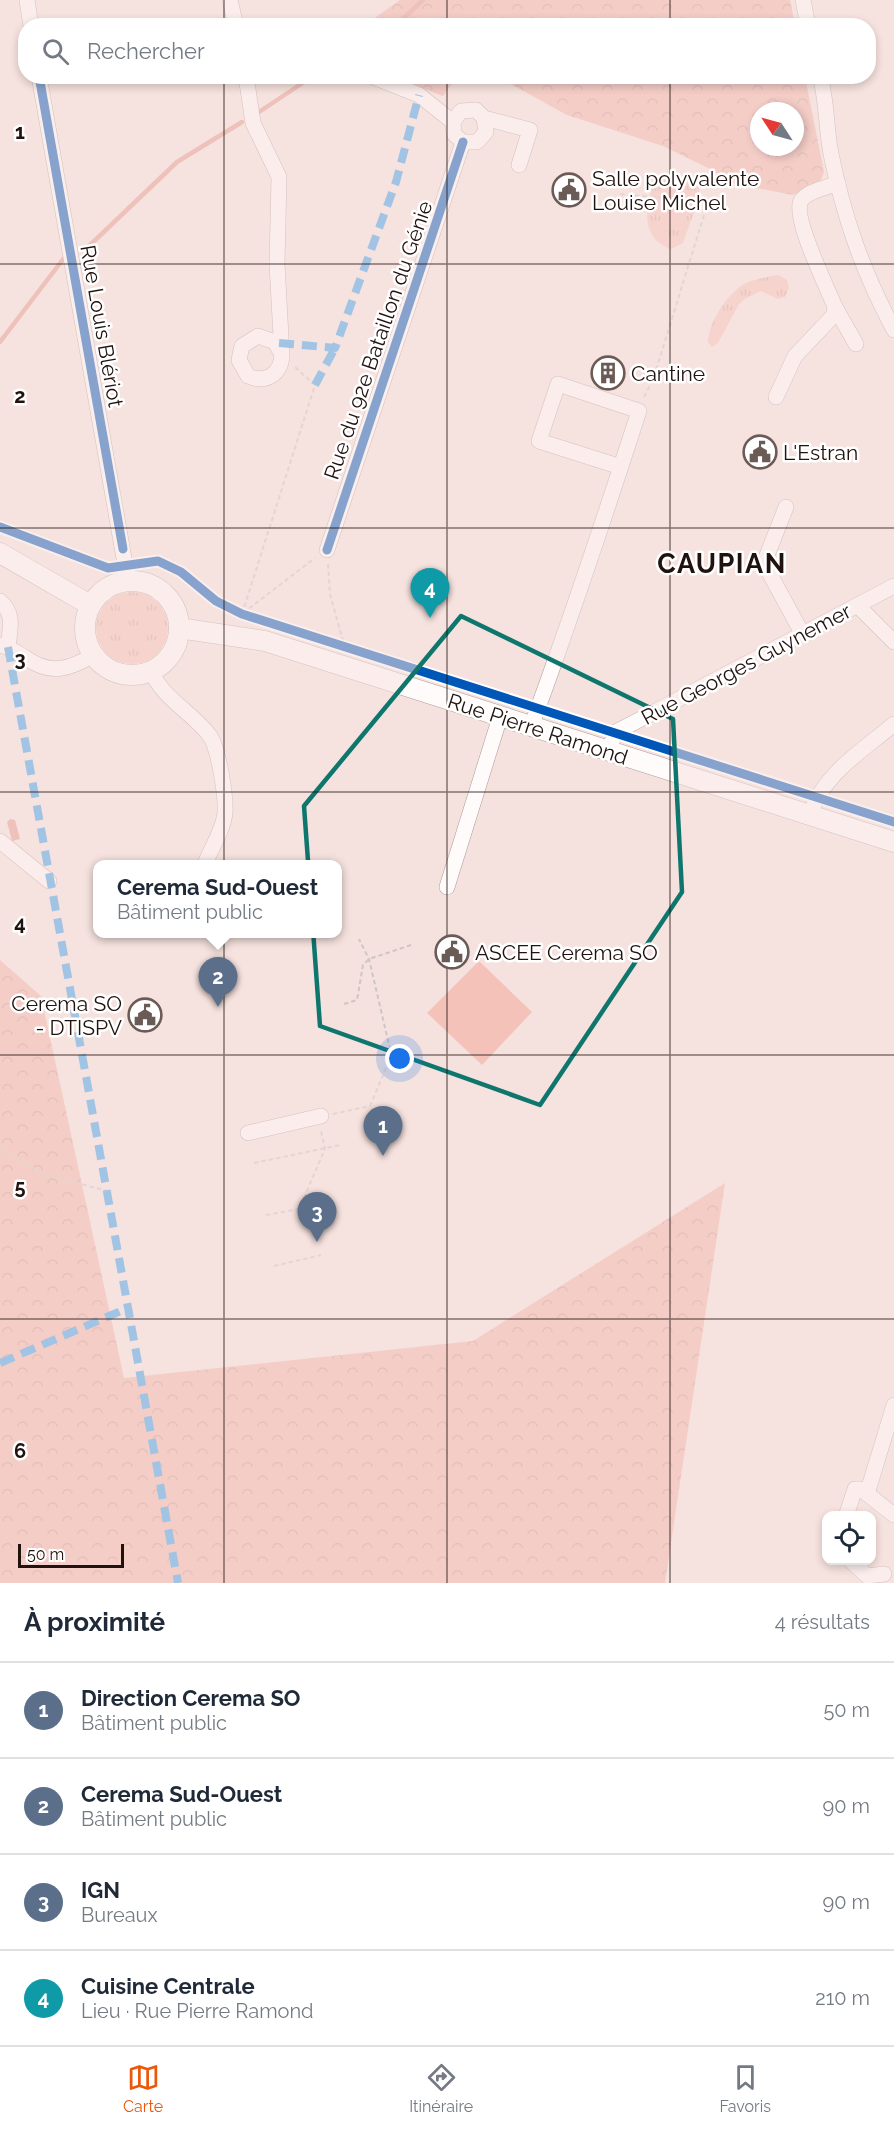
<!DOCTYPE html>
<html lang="fr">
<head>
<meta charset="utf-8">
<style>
	:root { --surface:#fff; --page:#f2f2f3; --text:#1f2937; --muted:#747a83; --line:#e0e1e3; --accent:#ea580c }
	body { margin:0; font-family:Raleway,sans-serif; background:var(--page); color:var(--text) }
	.controls { position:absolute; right:18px; bottom:18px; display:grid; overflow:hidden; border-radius:12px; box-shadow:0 3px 9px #0003 }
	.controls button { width:54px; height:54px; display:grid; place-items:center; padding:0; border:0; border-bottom:2px solid var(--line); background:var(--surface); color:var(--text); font:30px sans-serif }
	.compass { position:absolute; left:750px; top:102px; width:54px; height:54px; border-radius:50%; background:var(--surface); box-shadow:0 3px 9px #0003; rotate:306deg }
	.scale { position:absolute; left:18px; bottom:15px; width:106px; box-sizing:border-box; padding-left:6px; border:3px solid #20120f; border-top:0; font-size:16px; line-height:21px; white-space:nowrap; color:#20120f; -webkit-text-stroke:4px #fff; paint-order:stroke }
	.you { position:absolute; left:400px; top:1059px; width:21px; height:21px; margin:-15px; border:4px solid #fff; border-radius:50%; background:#1a73e8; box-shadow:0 0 0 9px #1a73e833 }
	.badge { display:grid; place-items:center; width:39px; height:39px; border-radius:50%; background:var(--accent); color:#fff; font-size:20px; font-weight:700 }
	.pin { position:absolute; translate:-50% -50px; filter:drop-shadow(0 2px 3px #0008) }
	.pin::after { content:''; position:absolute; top:32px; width:21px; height:18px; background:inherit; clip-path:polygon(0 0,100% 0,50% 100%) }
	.popup { position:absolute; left:93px; top:860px; width:249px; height:78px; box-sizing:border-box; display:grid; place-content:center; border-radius:12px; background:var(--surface); filter:drop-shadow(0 2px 4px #0005); font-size:20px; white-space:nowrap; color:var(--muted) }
	.popup b { font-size:22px; color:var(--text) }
	.popup::after { content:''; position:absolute; left:50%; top:100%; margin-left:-12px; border:12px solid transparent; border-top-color:var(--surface) }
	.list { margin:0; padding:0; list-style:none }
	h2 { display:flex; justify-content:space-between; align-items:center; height:78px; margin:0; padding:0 24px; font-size:26px }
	h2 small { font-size:20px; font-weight:400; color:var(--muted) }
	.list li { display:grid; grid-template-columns:39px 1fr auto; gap:18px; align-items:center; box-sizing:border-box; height:96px; padding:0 24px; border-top:2px solid var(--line) }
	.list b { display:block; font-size:22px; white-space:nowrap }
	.list p { margin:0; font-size:20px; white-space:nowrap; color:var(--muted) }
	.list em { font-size:20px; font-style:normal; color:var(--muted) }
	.icon { flex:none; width:33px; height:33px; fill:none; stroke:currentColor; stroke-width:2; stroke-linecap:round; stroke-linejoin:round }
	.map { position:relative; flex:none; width:894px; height:1583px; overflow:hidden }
	.search { position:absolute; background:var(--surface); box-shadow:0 3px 9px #0003; left:18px; right:18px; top:18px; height:66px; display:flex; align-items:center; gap:15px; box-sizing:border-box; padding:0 21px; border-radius:24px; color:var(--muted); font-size:22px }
	.sheet { height:462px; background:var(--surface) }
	nav { display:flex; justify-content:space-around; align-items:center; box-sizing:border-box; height:84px; border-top:2px solid var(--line); background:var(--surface); font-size:16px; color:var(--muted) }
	nav a { display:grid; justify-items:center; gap:3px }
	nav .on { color:var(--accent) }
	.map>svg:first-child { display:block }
</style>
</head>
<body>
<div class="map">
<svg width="894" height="1583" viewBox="0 0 894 1583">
	<defs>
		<pattern id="grass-tufts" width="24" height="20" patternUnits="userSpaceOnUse" patternTransform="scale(1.5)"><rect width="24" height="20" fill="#f5c2b9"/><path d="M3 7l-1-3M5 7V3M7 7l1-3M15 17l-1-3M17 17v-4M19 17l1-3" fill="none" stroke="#d2a69e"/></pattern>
		<pattern id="forest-crowns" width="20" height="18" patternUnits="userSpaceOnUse" patternTransform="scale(1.5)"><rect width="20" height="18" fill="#f2b4aa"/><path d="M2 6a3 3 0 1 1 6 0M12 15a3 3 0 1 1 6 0" fill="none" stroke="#cf9a91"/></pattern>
	</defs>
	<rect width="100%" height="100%" fill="#f5e2de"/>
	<g fill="url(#grass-tufts)">
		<path d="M 674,175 L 700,177 L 699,198 L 683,243 L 671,249 C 641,239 645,209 653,185 Z"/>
		<path d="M 778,275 L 787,280 L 789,288 L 785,297 L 778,299 L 761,291 L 745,299 L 739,304 L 718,343 L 712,347 L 708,342 C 709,322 727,293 746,283 C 755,279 768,277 778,275 Z"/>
		<circle cx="132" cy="628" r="36"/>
	</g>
	<g fill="url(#forest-crowns)" fill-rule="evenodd">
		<path d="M 400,0 L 790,0 L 795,25 L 365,25 Z"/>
		<path d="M 392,77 L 457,77 L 443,96 Z"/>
		<path d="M 498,77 L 805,77 L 824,172 L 821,180 L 793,195 L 731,183 L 712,170 L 663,146 L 567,115 ZM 759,111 L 795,111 L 795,147 L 759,147 Z"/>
		<path d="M 0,960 L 41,996 L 124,1378 L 473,1341 L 725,1183 L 665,1583 L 0,1583 Z"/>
	</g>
	<path fill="#f5c2b9" d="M 479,961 L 532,1012 L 482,1065 L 427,1013 Z"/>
	<path fill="#e49c90" d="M 10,819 L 15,820 L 20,839 L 12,841 L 7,822 Z"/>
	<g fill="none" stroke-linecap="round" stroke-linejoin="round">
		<g stroke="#e49c90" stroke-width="4.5">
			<path d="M 391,26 L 406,16 L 423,0"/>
			<path d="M 256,114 L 313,76"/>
			<path d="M 88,247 L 177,162 L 242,122"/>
			<path d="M 0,342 L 64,258"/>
		</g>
		<g stroke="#ab9c99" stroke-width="16">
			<g id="minor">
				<path d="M 27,0 L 31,26"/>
				<path d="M 230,0 L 236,26"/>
				<path d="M 803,0 L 808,26"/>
				<path d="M 39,76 L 128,581"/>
				<path d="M 246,76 L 253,123 L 279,177 L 277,264 L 282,355 C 281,374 266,384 248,376 L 239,360 L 242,346 L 258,336 L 275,342 L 282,355"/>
				<path d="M 371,76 L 419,95 L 453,122 L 454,134 L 463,142 L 477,142 L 486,132 L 484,118 L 476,110 L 461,111 L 453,122"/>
				<path d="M 820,76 C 827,101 826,128 831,154 C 844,218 863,272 894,330"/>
				<path d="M 484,118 L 530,130 L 519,165"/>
				<path d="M 835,307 L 856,344"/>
				<path d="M 776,397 L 795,356 L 834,315 L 835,307 C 828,289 792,217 801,201 C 805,192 828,187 838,183"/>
				<path d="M 786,507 L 764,563 L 803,635"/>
				<path d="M 327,550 L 463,142"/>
				<path d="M 0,601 C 15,614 10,628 8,647"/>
				<path d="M 858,606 L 894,642"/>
				<path d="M 0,645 C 10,647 17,653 26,658 C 50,675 69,670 93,655"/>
				<path d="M 151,671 C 164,700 192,712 210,736 C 219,750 226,796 225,813 C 223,831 211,848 205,864"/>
				<path d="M 531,727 C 570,622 605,516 639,411 L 558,384 L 539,441 L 621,467"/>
				<path d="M 608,751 L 616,732 L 894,586"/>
				<path d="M 810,815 C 823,774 862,751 894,724"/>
				<path d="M 0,841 L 49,881"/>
				<path d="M 447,887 L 500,717"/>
				<path d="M 248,1133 L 321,1116"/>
				<path d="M 867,1494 L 894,1405"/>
				<path d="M 846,1516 L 855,1489 L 861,1489 L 894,1515"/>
				<path d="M 850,1560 L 867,1576 L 884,1574"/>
			</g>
		</g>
		<g stroke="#ab9c99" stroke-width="21">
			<g id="major">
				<path d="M 0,553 L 90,605"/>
				<circle cx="132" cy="628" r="47"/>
				<path d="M 179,628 L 265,641 L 894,842"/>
			</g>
		</g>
		<g stroke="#cec6c5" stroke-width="2" stroke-dasharray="4.5 3" stroke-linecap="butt">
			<path d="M 620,194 L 726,204"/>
			<path d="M 644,397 L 653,380 L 708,202"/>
			<path d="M 328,564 L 330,594 L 345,648"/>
			<path d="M 243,613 L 315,558"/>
			<path d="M 242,614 L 315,385 L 295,367"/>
			<path d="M 344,1004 L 357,1000 L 363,965 L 369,959 L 414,944"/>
			<path d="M 333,1114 L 370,1106 L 386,1068 L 390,1049 L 369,959 L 359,939"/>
			<path d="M 0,1150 L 45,1175 L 108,1191"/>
			<path d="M 254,1163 L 340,1145"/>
			<path d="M 299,1209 L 318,1223"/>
			<path d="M 266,1215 L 299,1209 L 325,1149 L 321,1131"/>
			<path d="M 274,1266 L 321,1255"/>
		</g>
		<use href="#minor" stroke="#fefbfa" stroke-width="15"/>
		<use href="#major" stroke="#fefbfa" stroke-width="20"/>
		<g stroke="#3da1ea" stroke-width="8" stroke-dasharray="15 8" stroke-linecap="butt">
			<path d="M 279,343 L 335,348 L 396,182 L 419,95"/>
			<path d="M 315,385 L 335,348"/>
			<path d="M 8,647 L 178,1583"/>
			<path d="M 0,1363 L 130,1307"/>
		</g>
		<g stroke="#fff" stroke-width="13">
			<g id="cycleway">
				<path d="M 39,76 L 123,549"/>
				<path d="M 0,527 L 108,568 L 158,561 L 181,572 L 216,601 L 242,614 L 894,822"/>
				<path d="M 327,550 L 463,142"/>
			</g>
		</g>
		<use href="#cycleway" stroke="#0057b8" stroke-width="9"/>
	</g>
	<path d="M0 0H894V1583H0ZM 461,616 L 673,719 L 682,892 L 540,1105 L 320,1026 L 304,806 Z" fill="#f5e2de" fill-opacity=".55" fill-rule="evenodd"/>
	<path fill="none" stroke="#0f766e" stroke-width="4.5" stroke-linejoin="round" d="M 461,616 L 673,719 L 682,892 L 540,1105 L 320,1026 L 304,806 Z"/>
	<path fill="none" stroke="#20120f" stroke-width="1.5" stroke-opacity="0.55" d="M 224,0 L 224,26M 447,0 L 447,26M 670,0 L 670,26M 224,76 L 224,1583M 447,76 L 447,1583M 670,76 L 670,1583M 0,264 L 894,264M 0,528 L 894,528M 0,792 L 894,792M 0,1055 L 894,1055M 0,1319 L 894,1319"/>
	<defs>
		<g id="civic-ring" transform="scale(1.725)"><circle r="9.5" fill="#fff" stroke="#6b5b57" stroke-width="1.5"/><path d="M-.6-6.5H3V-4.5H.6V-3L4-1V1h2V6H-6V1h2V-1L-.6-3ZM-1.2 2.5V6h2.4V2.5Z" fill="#6b5b57"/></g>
		<g id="building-ring" transform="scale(1.725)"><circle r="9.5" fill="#fff" stroke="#6b5b57" stroke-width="1.5"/><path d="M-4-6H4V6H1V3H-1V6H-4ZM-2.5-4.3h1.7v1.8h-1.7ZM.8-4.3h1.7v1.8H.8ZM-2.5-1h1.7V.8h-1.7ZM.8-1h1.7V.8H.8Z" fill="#6b5b57"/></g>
	</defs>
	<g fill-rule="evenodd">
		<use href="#civic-ring" x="569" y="190"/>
		<use href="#building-ring" x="608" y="373"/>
		<use href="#civic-ring" x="760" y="452"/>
		<use href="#civic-ring" x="452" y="952"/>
		<use href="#civic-ring" x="145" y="1015"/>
	</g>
	<g text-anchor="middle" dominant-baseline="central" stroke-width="5" stroke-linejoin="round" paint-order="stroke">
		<g font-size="21" fill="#20120f" stroke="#fff" text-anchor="start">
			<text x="592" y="178">Salle polyvalente<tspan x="592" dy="24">Louise Michel</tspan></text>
			<text x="631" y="373">Cantine</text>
			<text x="783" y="452">L'Estran</text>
			<text x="475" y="952">ASCEE Cerema SO</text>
			<text x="122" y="1003" text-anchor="end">Cerema SO<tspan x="122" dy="24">- DTISPV</tspan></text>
		</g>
		<g font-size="21" fill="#20120f" stroke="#fff">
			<text transform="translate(102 326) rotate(80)">Rue Louis Blériot</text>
			<text transform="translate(378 340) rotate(-71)">Rue du 92e Bataillon du Génie</text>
			<text transform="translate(746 664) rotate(-28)">Rue Georges Guynemer</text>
			<text transform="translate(538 729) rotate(18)">Rue Pierre Ramond</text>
		</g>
		<g font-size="27" font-weight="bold" letter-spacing="1.5" fill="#20120f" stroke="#fff">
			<text x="722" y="563">CAUPIAN</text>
		</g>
	</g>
	<g font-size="20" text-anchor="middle" font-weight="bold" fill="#20120f" stroke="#fff" stroke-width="5" stroke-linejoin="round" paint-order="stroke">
		<text x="20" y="139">1</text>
		<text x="20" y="403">2</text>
		<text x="20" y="666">3</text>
		<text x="20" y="930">4</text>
		<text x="20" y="1194">5</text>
		<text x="20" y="1458">6</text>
	</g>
</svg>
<div class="controls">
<button><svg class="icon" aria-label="locate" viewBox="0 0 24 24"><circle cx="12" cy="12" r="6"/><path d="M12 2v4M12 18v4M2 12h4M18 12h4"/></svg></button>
</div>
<svg class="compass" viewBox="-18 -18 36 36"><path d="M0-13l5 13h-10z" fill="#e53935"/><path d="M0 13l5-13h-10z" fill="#747a83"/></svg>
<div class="scale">50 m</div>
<div class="you"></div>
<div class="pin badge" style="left:383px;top:1156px;background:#5c6f8a">1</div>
<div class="pin badge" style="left:218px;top:1007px;background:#5c6f8a">2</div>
<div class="popup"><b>Cerema Sud-Ouest</b>Bâtiment public</div>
<div class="pin badge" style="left:317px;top:1242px;background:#5c6f8a">3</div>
<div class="pin badge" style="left:430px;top:618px;background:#0f9aa8">4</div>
<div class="search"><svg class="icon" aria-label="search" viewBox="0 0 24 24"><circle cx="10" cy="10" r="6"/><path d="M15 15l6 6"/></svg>Rechercher</div>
</div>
<section class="sheet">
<h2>À proximité<small>4 résultats</small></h2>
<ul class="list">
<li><span class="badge" style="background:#5c6f8a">1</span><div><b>Direction Cerema SO</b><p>Bâtiment public</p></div><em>50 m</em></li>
<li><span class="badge" style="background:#5c6f8a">2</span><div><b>Cerema Sud-Ouest</b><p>Bâtiment public</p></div><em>90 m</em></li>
<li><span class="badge" style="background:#5c6f8a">3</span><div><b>IGN</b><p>Bureaux</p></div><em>90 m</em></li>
<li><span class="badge" style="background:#0f9aa8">4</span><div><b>Cuisine Centrale</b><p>Lieu · Rue Pierre Ramond</p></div><em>210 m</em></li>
</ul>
</section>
<nav>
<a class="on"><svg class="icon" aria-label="map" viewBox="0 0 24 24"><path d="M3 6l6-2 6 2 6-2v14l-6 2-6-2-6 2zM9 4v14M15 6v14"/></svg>Carte</a>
<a><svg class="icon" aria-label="directions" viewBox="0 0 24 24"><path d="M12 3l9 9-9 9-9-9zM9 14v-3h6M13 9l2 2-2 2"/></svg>Itinéraire</a>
<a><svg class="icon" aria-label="saved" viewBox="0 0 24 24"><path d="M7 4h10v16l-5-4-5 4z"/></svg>Favoris</a>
</nav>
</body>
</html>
